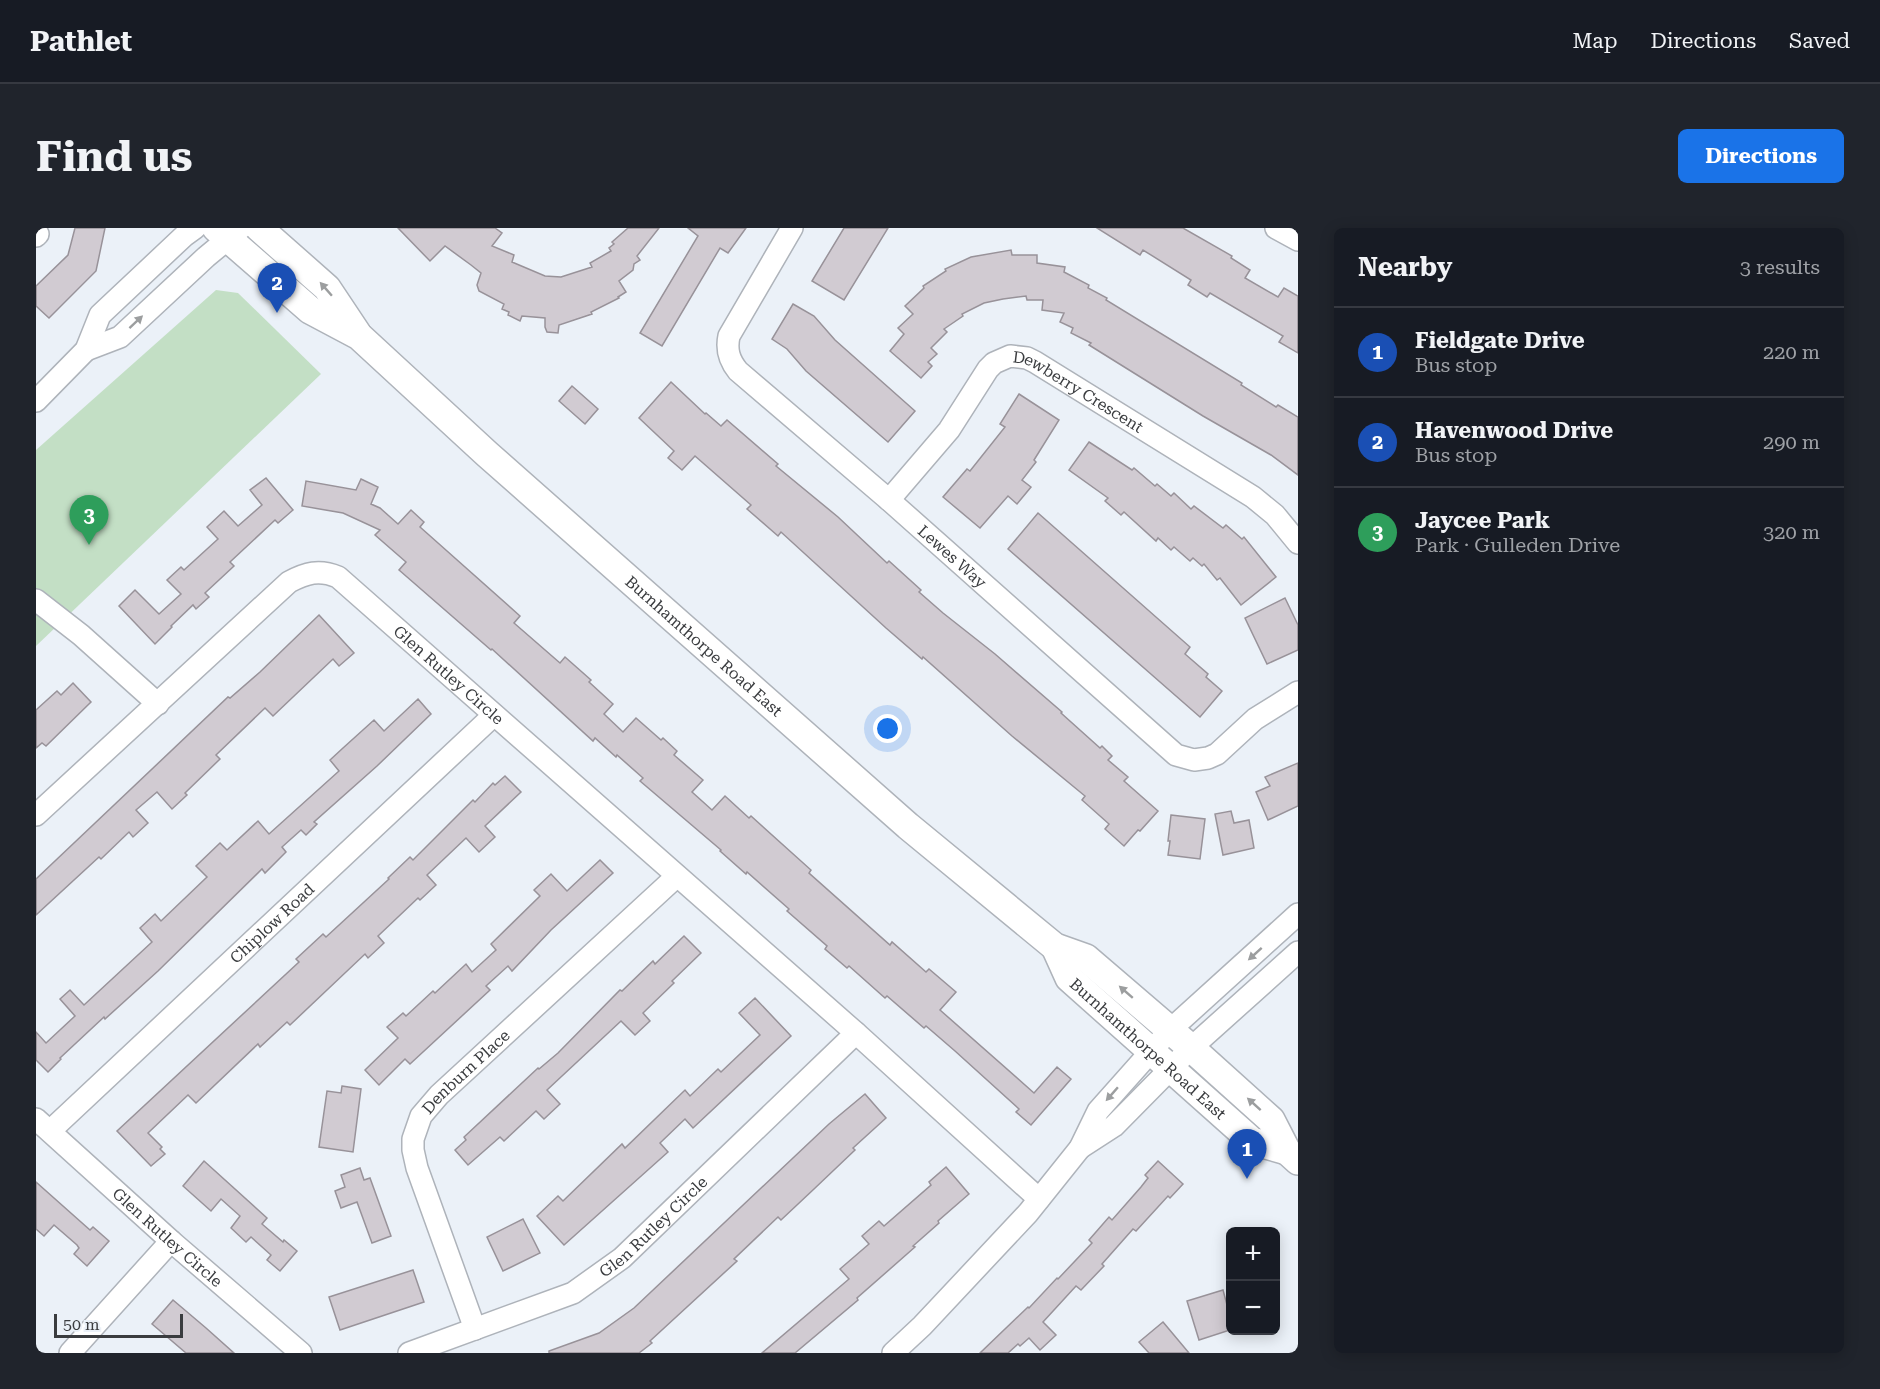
<!DOCTYPE html>
<html lang="en">
<head>
<meta charset="utf-8">
<style>
	:root { --surface:#171b24; --page:#20242c; --text:#f1f3f6; --muted:#9ea1a6; --line:#363941; --accent:#1a73e8 }
	body { margin:0; font-family:"Roboto Serif",serif; background:var(--page); color:var(--text) }
	.controls { position:absolute; right:18px; bottom:18px; display:grid; overflow:hidden; border-radius:9px; box-shadow:0 3px 15px #0003 }
	.controls button { width:54px; height:54px; display:grid; place-items:center; padding:0; border:0; border-bottom:2px solid var(--line); background:var(--surface); color:var(--text); font:30px sans-serif }
	.scale { position:absolute; left:18px; bottom:15px; width:129px; box-sizing:border-box; padding-left:6px; border:3px solid #3a3c3f; border-top:0; font-size:16px; line-height:21px; white-space:nowrap; color:#3a3c3f; -webkit-text-stroke:4px #ebf1f8; paint-order:stroke }
	.you { position:absolute; left:852px; top:501px; width:21px; height:21px; margin:-15px; border:4px solid #fff; border-radius:50%; background:#1a73e8; box-shadow:0 0 0 9px #1a73e833 }
	.badge { display:grid; place-items:center; width:39px; height:39px; border-radius:50%; background:var(--accent); color:#fff; font-size:20px; font-weight:700 }
	.pin { position:absolute; translate:-50% -50px; filter:drop-shadow(0 2px 3px #0008) }
	.pin::after { content:''; position:absolute; top:32px; width:21px; height:18px; background:inherit; clip-path:polygon(0 0,100% 0,50% 100%) }
	.list { margin:0; padding:0; list-style:none }
	h2 { display:flex; justify-content:space-between; align-items:center; height:78px; margin:0; padding:0 24px; font-size:26px }
	h2 small { font-size:20px; font-weight:400; color:var(--muted) }
	.list li { display:grid; grid-template-columns:39px 1fr auto; gap:18px; align-items:center; box-sizing:border-box; height:90px; padding:0 24px; border-top:2px solid var(--line) }
	.list b { display:block; font-size:22px; white-space:nowrap }
	.list p { margin:0; font-size:20px; white-space:nowrap; color:var(--muted) }
	.list em { font-size:20px; font-style:normal; color:var(--muted) }
	.map { position:relative; flex:none; width:1262px; height:1125px; overflow:hidden; border-radius:9px }
	header { display:flex; align-items:center; gap:36px; box-sizing:border-box; height:84px; padding:0 30px; background:var(--surface); border-bottom:2px solid var(--line) }
	header strong { font-size:28px }
	nav { display:flex; gap:33px; margin-inline-start:auto; font-size:21px }
	.intro { display:flex; align-items:center; justify-content:space-between; box-sizing:border-box; height:144px; padding:0 36px }
	h1 { margin:0; font-size:42px }
	.button { padding:15px 27px; border-radius:9px; background:var(--accent); color:#fff; font-size:21px; font-weight:700 }
	main { display:flex; gap:36px; padding:0 36px }
	aside { flex:1; background:var(--surface); border-radius:9px; box-shadow:0 3px 15px #0003 }
	.map>svg:first-child { display:block }
</style>
</head>
<body>
<header>
<strong>Pathlet</strong>
<nav><a>Map</a><a>Directions</a><a>Saved</a></nav>
</header>
<div class="intro"><h1>Find us</h1><a class="button">Directions</a></div>
<main>
<div class="map">
<svg width="1262" height="1125" viewBox="0 0 1262 1125">
	<rect width="100%" height="100%" fill="#ebf1f8"/>
	<path fill="#c3dfc5" d="M 180,62 L 202,65 L 285,146 L 0,418 L 0,222 Z"/>
	<g fill="#d1cbd2" stroke="#989299" stroke-width="1.5">
		<path d="M 39,0 L 69,0 L 60,43 L 13,90 L 0,78 L 0,58 L 32,27 Z"/>
		<path d="M 362,0 L 459,0 L 466,5 L 456,18 L 478,27 L 476,34 L 509,48 L 525,49 L 556,39 L 554,35 L 575,23 L 573,20 L 578,16 L 576,14 L 592,0 L 623,0 L 601,28 L 604,32 L 598,36 L 597,42 L 583,53 L 590,64 L 582,69 L 583,70 L 555,84 L 556,86 L 523,97 L 522,105 L 511,104 L 509,99 L 509,90 L 486,88 L 484,93 L 472,87 L 473,84 L 466,81 L 468,76 L 443,63 L 441,57 L 445,45 L 435,37 L 409,18 L 394,33 Z"/>
		<path d="M 652,0 L 710,0 L 692,25 L 684,20 L 626,118 L 604,105 L 662,8 Z"/>
		<path d="M 808,0 L 852,0 L 808,72 L 776,53 Z"/>
		<path d="M 1061,0 L 1147,0 L 1196,28 L 1195,30 L 1214,42 L 1209,50 L 1242,69 L 1248,60 L 1262,68 L 1262,125 L 1243,114 L 1247,108 L 1174,65 L 1171,69 L 1152,57 L 1155,52 L 1107,22 L 1104,27 Z"/>
		<path d="M 975,22 L 976,27 L 1001,27 L 1001,35 L 1029,39 L 1028,44 L 1053,57 L 1052,60 L 1071,70 L 1070,72 L 1206,155 L 1205,157 L 1240,179 L 1242,177 L 1262,189 L 1262,247 L 1235,227 L 1167,188 L 1053,117 L 1055,115 L 1035,105 L 1037,100 L 1024,94 L 1028,85 L 1006,82 L 1007,72 L 991,72 L 990,68 L 967,71 L 948,75 L 926,86 L 927,88 L 908,101 L 911,104 L 895,120 L 901,126 L 892,134 L 896,138 L 885,150 L 854,123 L 868,106 L 862,100 L 877,86 L 869,78 L 888,60 L 887,58 L 910,43 L 909,41 L 935,29 Z"/>
		<path d="M 757,76 L 778,88 L 799,112 L 879,183 L 852,214 L 770,143 L 751,121 L 736,111 Z"/>
		<path d="M 635,154 L 669,186 L 670,185 L 685,198 L 691,192 L 742,236 L 740,238 L 802,289 L 851,335 L 853,333 L 885,362 L 883,364 L 907,385 L 959,426 L 1026,484 L 1025,485 L 1064,520 L 1066,518 L 1076,528 L 1072,532 L 1092,549 L 1088,553 L 1122,583 L 1104,603 L 1102,602 L 1088,618 L 1069,601 L 1073,596 L 1046,572 L 1049,568 L 976,508 L 887,429 L 886,431 L 850,400 L 745,304 L 742,308 L 711,281 L 715,277 L 659,228 L 646,242 L 632,230 L 638,223 L 603,190 Z"/>
		<path d="M 536,158 L 562,181 L 549,196 L 523,173 Z"/>
		<path d="M 983,166 L 1023,192 L 998,232 L 1000,234 L 986,252 L 995,259 L 981,276 L 972,268 L 944,300 L 907,269 L 931,241 L 934,243 L 969,199 L 964,196 Z"/>
		<path d="M 1053,214 L 1096,242 L 1098,240 L 1119,258 L 1121,256 L 1135,268 L 1138,265 L 1155,281 L 1158,278 L 1187,300 L 1190,297 L 1206,311 L 1208,309 L 1240,349 L 1205,377 L 1184,350 L 1181,352 L 1168,336 L 1166,338 L 1157,330 L 1154,333 L 1138,319 L 1135,322 L 1122,310 L 1120,313 L 1088,284 L 1085,287 L 1069,273 L 1072,270 L 1033,242 Z"/>
		<path d="M 230,250 L 257,282 L 242,295 L 239,292 L 194,334 L 198,338 L 169,365 L 173,369 L 160,381 L 157,377 L 135,398 L 136,399 L 119,416 L 83,378 L 99,362 L 123,386 L 145,366 L 131,352 L 145,339 L 148,342 L 182,311 L 171,299 L 188,283 L 202,298 L 226,277 L 214,262 Z"/>
		<path d="M 325,251 L 342,259 L 335,276 L 344,280 L 362,296 L 375,282 L 388,294 L 384,299 L 484,388 L 478,395 L 524,435 L 529,429 L 555,452 L 553,454 L 577,476 L 568,486 L 587,504 L 600,490 L 625,512 L 627,510 L 641,523 L 638,527 L 667,552 L 656,564 L 676,582 L 689,568 L 713,590 L 715,588 L 775,642 L 773,645 L 854,717 L 856,714 L 890,744 L 893,741 L 920,764 L 904,782 L 998,865 L 1021,839 L 1035,851 L 995,897 L 980,884 L 983,881 L 919,823 L 890,798 L 888,800 L 851,768 L 849,770 L 813,738 L 811,740 L 789,721 L 791,718 L 751,683 L 753,681 L 711,644 L 710,646 L 684,623 L 685,622 L 604,553 L 607,550 L 581,527 L 580,529 L 559,510 L 557,513 L 456,421 L 455,422 L 363,342 L 370,334 L 339,307 L 344,302 L 307,285 L 266,278 L 270,253 L 320,262 Z"/>
		<path d="M 1002,285 L 1154,419 L 1149,426 L 1172,446 L 1170,449 L 1186,463 L 1164,489 L 972,321 Z"/>
		<path d="M 1249,370 L 1262,397 L 1262,422 L 1231,436 L 1209,390 Z"/>
		<path d="M 283,387 L 318,425 L 303,438 L 297,431 L 237,488 L 229,480 L 180,527 L 184,531 L 149,565 L 151,567 L 136,581 L 121,564 L 100,582 L 112,595 L 97,609 L 93,604 L 65,631 L 63,629 L 0,687 L 0,651 L 192,469 L 194,470 L 224,444 Z"/>
		<path d="M 37,455 L 55,474 L 10,518 L 6,515 L 0,520 L 0,482 L 21,463 L 25,467 Z"/>
		<path d="M 382,471 L 395,486 L 341,538 L 278,594 L 281,596 L 270,607 L 265,602 L 246,619 L 250,624 L 229,645 L 226,641 L 122,743 L 69,791 L 68,789 L 24,830 L 25,831 L 12,844 L 0,832 L 0,804 L 10,815 L 39,788 L 24,771 L 34,762 L 48,777 L 116,714 L 104,700 L 119,686 L 125,693 L 171,649 L 160,638 L 184,615 L 191,622 L 222,593 L 233,606 L 303,543 L 294,532 L 307,520 L 338,492 L 348,503 Z"/>
		<path d="M 1262,535 L 1262,578 L 1232,592 L 1220,564 L 1234,558 L 1229,549 Z"/>
		<path d="M 469,548 L 485,564 L 449,598 L 459,609 L 443,624 L 430,610 L 391,647 L 400,657 L 384,672 L 382,670 L 342,708 L 348,715 L 332,730 L 329,726 L 254,797 L 251,794 L 224,819 L 222,816 L 160,875 L 152,867 L 112,905 L 126,919 L 124,921 L 129,926 L 115,938 L 81,903 L 263,734 L 260,731 L 287,706 L 290,709 L 353,651 L 352,650 L 374,629 L 377,632 L 437,572 L 439,574 L 457,555 L 459,557 Z"/>
		<path d="M 1195,583 L 1198,595 L 1213,592 L 1218,620 L 1187,627 L 1179,586 Z"/>
		<path d="M 1135,587 L 1169,591 L 1164,631 L 1132,627 L 1134,613 L 1132,613 Z"/>
		<path d="M 564,632 L 577,645 L 515,702 L 476,743 L 472,738 L 450,758 L 454,762 L 374,836 L 369,831 L 343,857 L 329,842 L 362,810 L 351,799 L 367,785 L 370,788 L 397,763 L 399,765 L 430,736 L 436,744 L 460,722 L 455,716 L 504,668 L 498,662 L 515,646 L 531,663 Z"/>
		<path d="M 648,708 L 665,725 L 636,753 L 638,755 L 607,785 L 614,793 L 599,807 L 585,793 L 511,862 L 524,876 L 508,891 L 500,883 L 468,913 L 464,909 L 432,937 L 419,922 L 430,912 L 428,909 L 502,840 L 503,841 L 522,825 L 584,762 L 586,763 L 617,733 L 619,736 Z"/>
		<path d="M 719,770 L 755,808 L 657,900 L 649,891 L 624,915 L 632,924 L 528,1017 L 501,988 L 522,968 L 527,973 L 586,916 L 589,920 L 649,862 L 654,868 L 682,841 L 685,844 L 724,807 L 703,785 Z"/>
		<path d="M 306,858 L 325,861 L 317,924 L 283,919 L 291,863 L 305,865 Z"/>
		<path d="M 829,866 L 850,890 L 817,920 L 819,922 L 778,961 L 745,992 L 742,989 L 698,1031 L 701,1033 L 614,1113 L 616,1115 L 603,1125 L 513,1125 L 513,1123 L 563,1105 L 598,1080 L 793,896 Z"/>
		<path d="M 168,933 L 231,990 L 226,996 L 247,1014 L 248,1012 L 261,1023 L 244,1043 L 231,1032 L 235,1027 L 215,1009 L 210,1014 L 195,1000 L 204,988 L 185,971 L 175,983 L 147,958 Z"/>
		<path d="M 1122,933 L 1147,956 L 1134,970 L 1132,968 L 1100,1003 L 1097,1001 L 1066,1036 L 1068,1038 L 1045,1062 L 1040,1058 L 1007,1094 L 1020,1107 L 1004,1122 L 993,1110 L 984,1118 L 982,1116 L 972,1125 L 944,1125 L 992,1079 L 993,1080 L 1021,1050 L 1022,1051 L 1056,1015 L 1053,1012 L 1073,989 L 1076,992 L 1105,959 L 1112,950 L 1109,947 Z"/>
		<path d="M 910,939 L 933,966 L 902,993 L 903,995 L 877,1018 L 879,1019 L 821,1070 L 822,1072 L 759,1125 L 726,1125 L 813,1051 L 804,1041 L 833,1016 L 826,1008 L 843,993 L 848,998 L 895,957 L 893,954 Z"/>
		<path d="M 324,940 L 328,952 L 334,950 L 355,1008 L 336,1015 L 321,974 L 305,980 L 299,963 L 309,959 L 305,947 Z"/>
		<path d="M 0,954 L 54,1002 L 57,999 L 73,1013 L 51,1038 L 38,1026 L 43,1020 L 41,1017 L 18,997 L 8,1008 L 0,1001 Z"/>
		<path d="M 487,991 L 504,1025 L 467,1043 L 451,1009 Z"/>
		<path d="M 377,1042 L 388,1074 L 304,1102 L 293,1069 Z"/>
		<path d="M 1187,1062 L 1194,1088 L 1194,1102 L 1163,1112 L 1151,1073 Z"/>
		<path d="M 137,1072 L 170,1100 L 198,1125 L 150,1125 L 116,1096 Z"/>
		<path d="M 1127,1094 L 1153,1125 L 1113,1125 L 1103,1114 Z"/>
	</g>
	<g fill="none" stroke-linecap="round" stroke-linejoin="round">
		<g stroke="#aeb3ba" stroke-width="24">
			<g id="minor">
				<path id="s1" d="M 756,0 L 693,108 C 690,122 693,132 702,143 L 853,272 L 1140,527 L 1158,532 L 1172,530 L 1181,526 L 1219,491 L 1262,464"/>
				<path d="M 1240,0 L 1262,12"/>
				<path d="M 0,8 L 2,6"/>
				<path d="M 50,122 L 84,109 L 170,29 L 205,0"/>
				<path d="M 0,173 L 50,122 L 64,87 L 148,8 L 159,0"/>
				<path id="s2" d="M 853,272 L 913,202 L 952,141 L 958,135 L 974,128 L 991,130 L 999,134 L 1217,269 L 1239,287 L 1262,315"/>
				<path d="M 0,372 L 45,407 L 122,476"/>
				<path id="s3" d="M 0,587 L 253,354 C 270,345 283,341 302,349 L 820,805 L 1003,971"/>
				<path id="s4" d="M 0,891 L 135,1013 L 265,1125"/>
				<path id="s5" d="M 14,903 L 458,487"/>
				<path d="M 1044,920 L 1078,898 L 1155,820 L 1262,724"/>
				<path id="s6" d="M 439,1101 L 381,940 L 377,922 L 377,911 L 385,888 L 403,867 L 641,648"/>
				<path d="M 34,1125 L 135,1013"/>
				<path id="s7" d="M 373,1125 L 537,1065 L 586,1030 L 820,805"/>
				<path d="M 857,1125 L 886,1098 L 992,985 L 1044,920 L 1062,883 L 1134,802 L 1262,686"/>
			</g>
		</g>
		<g stroke="#aeb3ba" stroke-width="30">
			<g id="major">
				<path id="s8" d="M 180,0 L 274,82 L 323,108 L 451,226 L 872,598 L 1019,719 L 1050,730 L 1155,820 L 1235,892 L 1251,923 L 1262,933"/>
				<path d="M 223,0 L 291,60 L 321,105"/>
				<path id="s9" d="M 1019,719 L 1033,750 L 1216,913 L 1251,923"/>
			</g>
		</g>
		<use href="#minor" stroke="#fff" stroke-width="21"/>
		<use href="#major" stroke="#fff" stroke-width="27"/>
	</g>
	<defs><path id="oneway-solid" d="M-6-.8H1V-3.2L6.5 0L1 3.2V.8H-6Z" transform="scale(1.5)"/></defs>
	<g fill="#9c9e9f">
		<use href="#oneway-solid" transform="translate(290 61) rotate(-131)"/>
		<use href="#oneway-solid" transform="translate(100 94) rotate(-43)"/>
		<use href="#oneway-solid" transform="translate(1219 726) rotate(138)"/>
		<use href="#oneway-solid" transform="translate(1090 764) rotate(-139)"/>
		<use href="#oneway-solid" transform="translate(1076 866) rotate(131)"/>
		<use href="#oneway-solid" transform="translate(1218 876) rotate(-138)"/>
	</g>
	<g text-anchor="middle" dominant-baseline="central" stroke-width="4.5" stroke-linejoin="round" paint-order="stroke">
		<g font-size="16" fill="#3a3c3f" stroke="#ebf1f8">
			<text stroke="none"><textPath href="#s2" startOffset="268">Dewberry Crescent</textPath></text>
			<text stroke="none"><textPath href="#s1" startOffset="446">Lewes Way</textPath></text>
			<text stroke="none"><textPath href="#s8" startOffset="644">Burnhamthorpe Road East</textPath></text>
			<text stroke="none"><textPath href="#s3" startOffset="543">Glen Rutley Circle</textPath></text>
			<text stroke="none"><textPath href="#s5" startOffset="304">Chiplow Road</textPath></text>
			<text stroke="none"><textPath href="#s9" startOffset="140">Burnhamthorpe Road East</textPath></text>
			<text stroke="none"><textPath href="#s6" startOffset="288">Denburn Place</textPath></text>
			<text stroke="none"><textPath href="#s7" startOffset="279">Glen Rutley Circle</textPath></text>
			<text stroke="none"><textPath href="#s4" startOffset="177">Glen Rutley Circle</textPath></text>
		</g>
	</g>
</svg>
<div class="controls">
<button>+</button>
<button>−</button>
</div>
<div class="scale">50 m</div>
<div class="you"></div>
<div class="pin badge" style="left:1211px;top:951px;background:#1a4fb4">1</div>
<div class="pin badge" style="left:241px;top:85px;background:#1a4fb4">2</div>
<div class="pin badge" style="left:53px;top:317px;background:#2e9e5b">3</div>
</div>
<aside>
<h2>Nearby<small>3 results</small></h2>
<ul class="list">
<li><span class="badge" style="background:#1a4fb4">1</span><div><b>Fieldgate Drive</b><p>Bus stop</p></div><em>220 m</em></li>
<li><span class="badge" style="background:#1a4fb4">2</span><div><b>Havenwood Drive</b><p>Bus stop</p></div><em>290 m</em></li>
<li><span class="badge" style="background:#2e9e5b">3</span><div><b>Jaycee Park</b><p>Park · Gulleden Drive</p></div><em>320 m</em></li>
</ul>
</aside>
</main>
</body>
</html>
